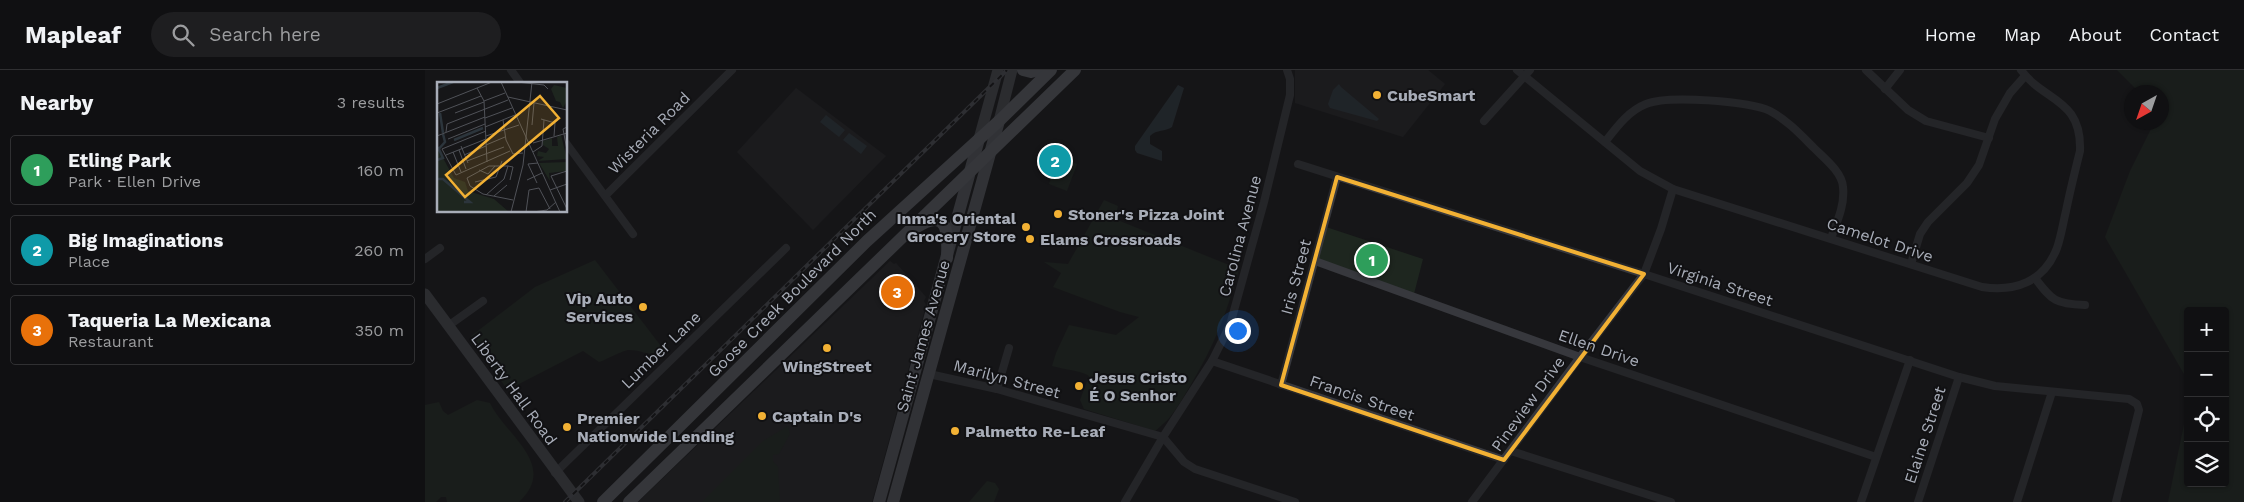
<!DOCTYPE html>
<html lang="en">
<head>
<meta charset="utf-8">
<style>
	:root { --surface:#101012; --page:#1e1e20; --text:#f1f3f6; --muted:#9c9d9f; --line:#303032; --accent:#f2b134 }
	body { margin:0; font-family:"Work Sans",sans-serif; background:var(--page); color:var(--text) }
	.controls { position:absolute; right:15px; bottom:15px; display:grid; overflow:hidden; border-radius:5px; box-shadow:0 1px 4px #0004 }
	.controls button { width:45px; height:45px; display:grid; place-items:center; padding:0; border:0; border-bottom:1px solid var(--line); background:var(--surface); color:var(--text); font:25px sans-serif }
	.compass { position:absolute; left:1699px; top:15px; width:45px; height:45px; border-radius:50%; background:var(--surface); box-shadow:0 1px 4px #0004; rotate:220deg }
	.you { position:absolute; left:812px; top:260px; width:18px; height:18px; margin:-12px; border:4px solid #fff; border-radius:50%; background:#1a73e8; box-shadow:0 0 0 8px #1a73e833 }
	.badge { display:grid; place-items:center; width:32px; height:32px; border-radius:50%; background:var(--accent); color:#fff; font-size:16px; font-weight:700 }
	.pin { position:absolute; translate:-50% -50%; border:2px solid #fff; box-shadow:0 1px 5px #0006 }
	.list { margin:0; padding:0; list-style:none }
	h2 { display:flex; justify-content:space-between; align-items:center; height:65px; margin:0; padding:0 20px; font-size:21px }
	h2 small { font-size:16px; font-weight:400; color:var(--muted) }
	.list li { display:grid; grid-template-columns:32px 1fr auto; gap:15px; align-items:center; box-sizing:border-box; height:70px; margin:0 10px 10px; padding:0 10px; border:1px solid var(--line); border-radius:5px }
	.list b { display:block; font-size:19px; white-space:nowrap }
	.list p { margin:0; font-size:16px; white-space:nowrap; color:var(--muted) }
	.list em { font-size:16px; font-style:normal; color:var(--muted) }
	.icon { flex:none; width:28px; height:28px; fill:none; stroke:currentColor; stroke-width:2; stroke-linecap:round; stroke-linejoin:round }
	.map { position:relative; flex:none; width:1819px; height:432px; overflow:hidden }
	header { display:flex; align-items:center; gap:30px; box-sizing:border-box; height:70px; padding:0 25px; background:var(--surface); border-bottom:1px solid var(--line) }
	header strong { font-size:24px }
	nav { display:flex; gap:28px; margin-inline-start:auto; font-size:18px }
	.search { width:350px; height:45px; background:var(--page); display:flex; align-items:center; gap:12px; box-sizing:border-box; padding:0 18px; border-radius:28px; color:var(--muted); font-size:19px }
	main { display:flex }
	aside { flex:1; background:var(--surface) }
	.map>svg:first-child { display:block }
</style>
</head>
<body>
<header>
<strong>Mapleaf</strong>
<div class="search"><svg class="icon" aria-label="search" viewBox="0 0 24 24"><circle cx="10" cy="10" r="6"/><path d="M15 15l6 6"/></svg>Search here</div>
<nav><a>Home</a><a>Map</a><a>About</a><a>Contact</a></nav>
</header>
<main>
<aside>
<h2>Nearby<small>3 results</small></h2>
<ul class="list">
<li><span class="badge" style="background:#2e9e5b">1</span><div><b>Etling Park</b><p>Park · Ellen Drive</p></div><em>160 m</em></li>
<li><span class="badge" style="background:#0f9aa8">2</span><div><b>Big Imaginations</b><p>Place</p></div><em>260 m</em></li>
<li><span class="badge" style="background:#e8710a">3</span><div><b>Taqueria La Mexicana</b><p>Restaurant</p></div><em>350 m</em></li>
</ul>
</aside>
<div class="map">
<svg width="1819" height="432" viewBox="0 0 1819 432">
	<rect width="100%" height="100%" fill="#161618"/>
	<g fill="#222225">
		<path d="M 870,0 L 1003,0 L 1020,14 L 978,67 L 870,33 Z"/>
		<path d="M 371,18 L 461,86 L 388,160 L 312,82 Z"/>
		<path d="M 465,191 L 469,194 L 471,193 L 501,227 L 499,231 L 501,235 L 447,432 L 213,432 Z"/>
	</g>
	<g fill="#1e261f">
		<path d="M 1692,0 L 1819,0 L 1819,432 L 1743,432 L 1763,335 L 1763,413 L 1800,413 L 1800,241 L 1763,241 L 1763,311 L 1680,167 L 1705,101 L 1729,53 L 1736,52 L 1736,22 L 1714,22 Z"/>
		<path d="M 639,89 L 652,94 L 642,121 L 624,114 L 628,103 L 635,101 Z"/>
		<path d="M 679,130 L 693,136 L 690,149 L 814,199 C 801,245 790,274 765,316 C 753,336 748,347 730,361 L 659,339 L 655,330 L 664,306 C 658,301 637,299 627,296 L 631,283 L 644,255 L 691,265 L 714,247 L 695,242 L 628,217 L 636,203 L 619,192 L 643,194 Z"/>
		<path d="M 901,157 L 998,189 L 989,224 L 896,190 L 893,188 Z"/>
		<path d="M 170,190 L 239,280 C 223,288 219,280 204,280 C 198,280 181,290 174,292 L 158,281 L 94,314 L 81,318 L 46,266 L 110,217 Z"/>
		<path d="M 52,330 L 65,333 C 80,365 134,395 94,432 L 22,432 L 21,427 L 16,427 L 11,432 L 0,432 L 0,335 L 14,332 L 18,341 L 23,345 Z"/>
		<path d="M 363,356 L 365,364 L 354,384 L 348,385 L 348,391 L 353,397 L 355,432 L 277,432 L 338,371 Z"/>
		<path d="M 562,411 L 570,413 L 574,419 L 569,432 L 544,432 Z"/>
	</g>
	<g fill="#2c353c">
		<path d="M 914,14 L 916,17 L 954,49 L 952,51 L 905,38 L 903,34 L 908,20 Z"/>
		<path d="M 753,15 L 759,18 L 747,57 C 740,62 732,59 725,66 L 725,74 L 737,81 L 737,91 L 712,83 L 710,80 L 710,76 Z"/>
		<path d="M 401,45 L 420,60 L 414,67 L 395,52 Z"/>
		<path d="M 424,63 L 442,76 L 436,84 L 418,70 Z"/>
	</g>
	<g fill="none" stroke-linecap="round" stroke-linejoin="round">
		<g stroke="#37383d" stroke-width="8">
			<path d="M 86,0 L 96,14"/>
			<path d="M 1092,0 L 1215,101 L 1248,119 L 1557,217 C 1590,222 1619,212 1632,178 C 1636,167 1638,153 1641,141 C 1645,121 1650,101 1655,81 C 1657,28 1619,32 1596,0"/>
			<path d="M 1441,0 L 1483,40 L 1501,51 L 1564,68"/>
			<path d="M 1460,19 L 1475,0"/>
			<path d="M 1059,51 L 1105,0"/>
			<path d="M 1180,72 C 1191,58 1203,41 1221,34 C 1242,25 1325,31 1345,41 C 1362,50 1376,65 1389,78 C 1399,88 1417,102 1418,117 C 1420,135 1412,152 1406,168"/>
			<path d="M 141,73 L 208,164"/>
			<path d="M 873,94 L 1219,204 L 1534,307 L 1570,316 L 1704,329 L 1712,334 L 1714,340 L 1691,432"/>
			<path d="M 181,125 L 307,0"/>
			<path d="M 0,189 L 15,178"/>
			<path d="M 890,191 L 1155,287 L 1451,387"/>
			<path d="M 1486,194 L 1495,164 L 1503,152 L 1542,113 L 1554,95 L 1570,49 L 1585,23 L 1600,6"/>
			<path d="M 1610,208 C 1627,231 1631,234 1660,235"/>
			<path d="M 23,256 L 58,231"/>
			<path d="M 787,291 L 1079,390"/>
			<path d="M 504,304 L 572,319 L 738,367 L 759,392 L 770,399 L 870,432"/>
			<path d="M 856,315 L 912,107"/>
			<path d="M 572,319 L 584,278"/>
			<path d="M 1086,381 L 1246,432"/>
			<path d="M 130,403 L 361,178"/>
			<path d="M 700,432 L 738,367 L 787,291 L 805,255 L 839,132 L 865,25 L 865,9 L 862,0"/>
			<path d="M 1047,432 L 1155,287 L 1219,204 L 1236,159 L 1248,119"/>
			<path d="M 1436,432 L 1485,290"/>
			<path d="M 1493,432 L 1534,307"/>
			<path d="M 1592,432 L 1627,322"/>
		</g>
		<g stroke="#45474d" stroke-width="11">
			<path d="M 574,51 L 587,0"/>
			<path d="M 554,69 L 573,0"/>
			<path d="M 0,224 L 154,432"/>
		</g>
		<g stroke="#53555c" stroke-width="12">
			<path d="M 454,432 L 554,69"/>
			<path d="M 468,432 L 574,51"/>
		</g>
		<g stroke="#5b5e65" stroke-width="12">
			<path d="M 598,0 L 606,2 L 614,0"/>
			<path d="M 492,157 C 524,137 523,164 522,188"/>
			<path d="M 178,432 L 442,171 L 574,51 L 626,0"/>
			<path d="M 204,432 L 650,0"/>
		</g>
		<g stroke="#4a4c52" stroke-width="4">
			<path id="rail" d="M 140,432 L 582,0"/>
		</g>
		<use href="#rail" stroke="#111113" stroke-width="2" stroke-dasharray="5.5" stroke-linecap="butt"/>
	</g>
	<path d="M0 0H1819V432H0ZM 912,107 L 1219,204 L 1079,390 L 856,315 Z" fill="#161618" fill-opacity=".55" fill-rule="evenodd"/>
	<path fill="none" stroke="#f2b134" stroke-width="4" stroke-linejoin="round" d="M 912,107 L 1219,204 L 1079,390 L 856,315 Z"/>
	<g fill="#f2b134" stroke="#111113" stroke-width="2">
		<circle cx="952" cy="25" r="5"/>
		<circle cx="633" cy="144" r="5"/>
		<circle cx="601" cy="157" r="5"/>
		<circle cx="605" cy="169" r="5"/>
		<circle cx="218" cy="237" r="5"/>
		<circle cx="402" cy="278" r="5"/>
		<circle cx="654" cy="316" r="5"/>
		<circle cx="337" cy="346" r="5"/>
		<circle cx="142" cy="357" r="5"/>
		<circle cx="530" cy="361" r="5"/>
	</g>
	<g text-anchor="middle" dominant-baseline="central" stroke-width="4" stroke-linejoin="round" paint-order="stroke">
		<g font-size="16" font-weight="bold" fill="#a8adb8" stroke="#111113" text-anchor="start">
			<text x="962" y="25">CubeSmart</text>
			<text x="643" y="144">Stoner's Pizza Joint</text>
			<text x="591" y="148" text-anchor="end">Inma's Oriental<tspan x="591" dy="18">Grocery Store</tspan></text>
			<text x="615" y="169">Elams Crossroads</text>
			<text x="208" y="228" text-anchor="end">Vip Auto<tspan x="208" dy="18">Services</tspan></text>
			<text x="402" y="296" text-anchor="middle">WingStreet</text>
			<text x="664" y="307">Jesus Cristo<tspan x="664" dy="18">É O Senhor</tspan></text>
			<text x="347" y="346">Captain D's</text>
			<text x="152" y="348">Premier<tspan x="152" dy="18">Nationwide Lending</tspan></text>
			<text x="540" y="361">Palmetto Re-Leaf</text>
		</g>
		<g font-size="16" fill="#a8adb8" stroke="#111113">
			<text transform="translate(224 63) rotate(-45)">Wisteria Road</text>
			<text transform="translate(815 166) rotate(-75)">Carolina Avenue</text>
			<text transform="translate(1455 170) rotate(18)">Camelot Drive</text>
			<text transform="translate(871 207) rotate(-75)">Iris Street</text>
			<text transform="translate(1295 214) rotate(18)">Virginia Street</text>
			<text transform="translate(367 223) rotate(-45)">Goose Creek Boulevard North</text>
			<text transform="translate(498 266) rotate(-74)">Saint James Avenue</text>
			<text transform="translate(1174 278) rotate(19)">Ellen Drive</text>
			<text transform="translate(236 280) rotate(-44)">Lumber Lane</text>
			<text transform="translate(582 309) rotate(15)">Marilyn Street</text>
			<text transform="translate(89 319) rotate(54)">Liberty Hall Road</text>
			<text transform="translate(937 328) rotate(19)">Francis Street</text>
			<text transform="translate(1103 334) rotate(-54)">Pineview Drive</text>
			<text transform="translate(1500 365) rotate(-72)">Elaine Street</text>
		</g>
	</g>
	<g transform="translate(12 12)">
		<rect width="130" height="130" fill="#161618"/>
		<path d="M 117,3 L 130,6 L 130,19 L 126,26 L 123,20 L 119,19 L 114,7 ZM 124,53 L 130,77 L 101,79 L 107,75 L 100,74 L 101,69 L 109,71 L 112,67 L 106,63 L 106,59 L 115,56 L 115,64 L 121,64 L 120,55 ZM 0,65 L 17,96 L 28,100 L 31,109 L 57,117 L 72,130 L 0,130 ZM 130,80 L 130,89 L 112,91 L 113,99 L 102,81 Z" fill="#1e261f"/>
		<path fill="none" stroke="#2c353c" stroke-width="2.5" d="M 0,6 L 16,0M 3,31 L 6,51M 17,58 L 46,46M 0,69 L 8,60 L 6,52M 0,78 L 6,76 L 1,65M 0,97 L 6,97 L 33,120 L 27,120"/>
		<path fill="none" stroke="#505258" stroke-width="1" d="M 64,0 L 123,130M 80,0 L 107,3 L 111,7M 40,6 L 47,19 L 50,80M 71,15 L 130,28M 47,19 L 68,11M 0,22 L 55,0M 0,31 L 44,14M 18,31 L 47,20M 48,36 L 75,26M 104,37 L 118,41 L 117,54M 66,38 L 69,58 L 76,72 L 86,71M 95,43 L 97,21M 48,45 L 78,33M 130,45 L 126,47 L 130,68M 49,49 L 5,67 L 19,93 L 73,69M 9,50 L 10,42 L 71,18M 0,54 L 48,35M 49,54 L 82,43M 11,57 L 48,42M 96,61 L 130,51M 49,63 L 68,55M 24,64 L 31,81M 22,68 L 29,87M 16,70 L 24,90M 96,70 L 105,64 L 107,38M 9,73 L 49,57M 27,73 L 49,64M 30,79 L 67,65M 42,88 L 51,92 L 58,84M 73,98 L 76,85 L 71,84 L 52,84 L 30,96 L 33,104 L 46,112 L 76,118M 90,98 L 105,91M 38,100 L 59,95 L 65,79M 100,101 L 91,82 L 101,81M 113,108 L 130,102M 49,113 L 67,97 L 71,84M 57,114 L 70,103M 130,127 L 114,94 L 130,89M 74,130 L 86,83 L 95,0M 89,130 L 92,108 L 102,106 L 113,127M 96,130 L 110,128 L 119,120"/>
		<path fill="#f2b134" fill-opacity="0.15" stroke="#f2b134" stroke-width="2.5" d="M 103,14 L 122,36 L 28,115 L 9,93 Z"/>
		<rect width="130" height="130" fill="none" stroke="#a8adb8" stroke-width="2.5"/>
	</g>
</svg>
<div class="controls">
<button>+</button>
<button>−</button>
<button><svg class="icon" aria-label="locate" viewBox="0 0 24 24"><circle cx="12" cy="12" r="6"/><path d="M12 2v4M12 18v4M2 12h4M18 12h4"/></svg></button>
<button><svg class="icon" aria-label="layers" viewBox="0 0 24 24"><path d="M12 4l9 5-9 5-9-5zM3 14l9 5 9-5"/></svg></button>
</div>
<svg class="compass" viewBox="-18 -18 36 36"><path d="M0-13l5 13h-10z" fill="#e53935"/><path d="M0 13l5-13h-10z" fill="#9c9d9f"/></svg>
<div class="you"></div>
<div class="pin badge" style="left:947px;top:190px;background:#2e9e5b">1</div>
<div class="pin badge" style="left:630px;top:91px;background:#0f9aa8">2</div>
<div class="pin badge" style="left:472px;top:222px;background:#e8710a">3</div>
</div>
</main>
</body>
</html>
